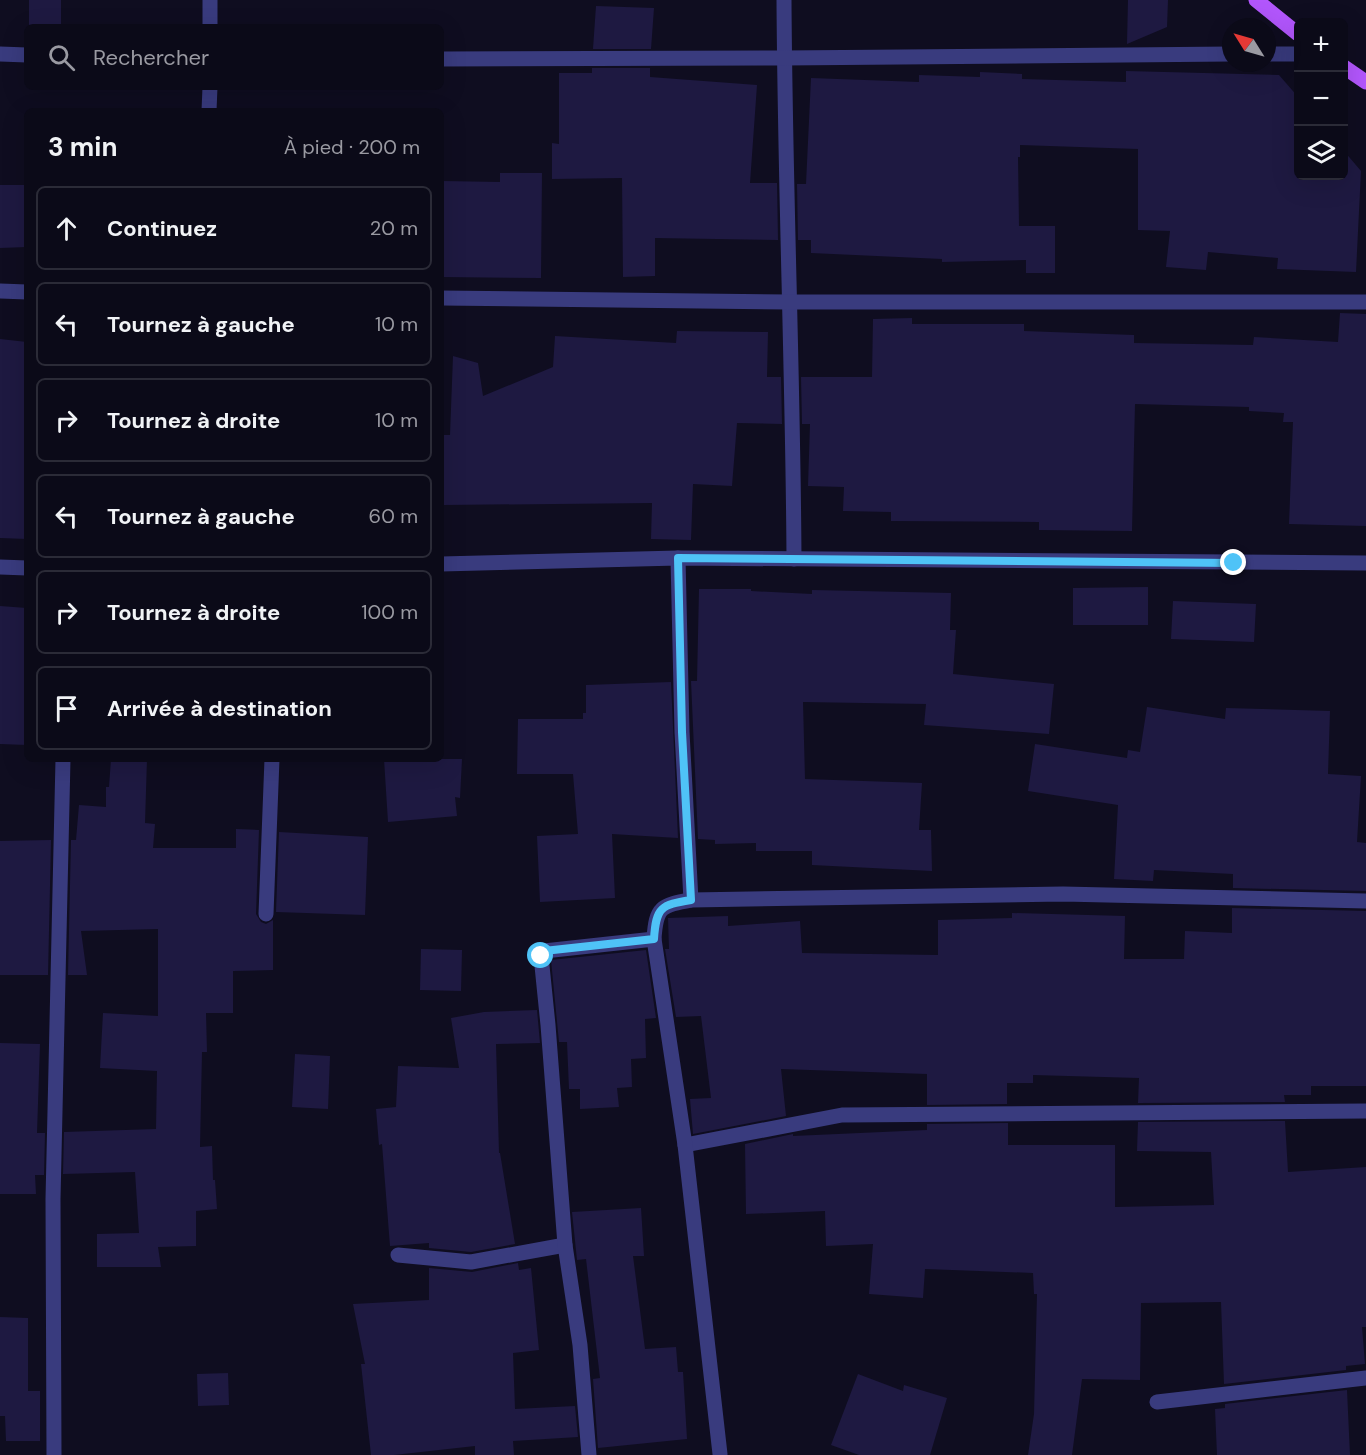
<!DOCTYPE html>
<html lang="fr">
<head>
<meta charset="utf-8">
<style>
	:root { --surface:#0b0a18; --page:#191825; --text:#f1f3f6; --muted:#9a9aa2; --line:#2b2b37 }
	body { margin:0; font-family:"DM Sans",sans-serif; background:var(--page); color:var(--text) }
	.controls { position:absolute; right:18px; top:18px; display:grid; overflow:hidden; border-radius:9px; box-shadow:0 6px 24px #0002 }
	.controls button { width:54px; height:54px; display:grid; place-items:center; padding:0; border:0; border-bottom:2px solid var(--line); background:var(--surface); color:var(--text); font:30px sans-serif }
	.compass { position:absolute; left:1222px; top:18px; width:54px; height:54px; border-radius:50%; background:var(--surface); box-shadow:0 6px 24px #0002; rotate:307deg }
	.stop { position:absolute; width:18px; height:18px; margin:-14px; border:4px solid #4fc3f7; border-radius:50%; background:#fff }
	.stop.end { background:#4fc3f7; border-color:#fff; box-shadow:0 2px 6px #0008 }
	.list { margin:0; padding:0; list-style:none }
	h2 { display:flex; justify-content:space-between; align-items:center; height:78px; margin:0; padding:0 24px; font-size:26px }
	h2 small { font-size:20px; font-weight:400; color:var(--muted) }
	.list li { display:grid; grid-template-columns:39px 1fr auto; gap:18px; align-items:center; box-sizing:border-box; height:84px; margin:0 12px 12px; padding:0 12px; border:2px solid var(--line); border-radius:9px }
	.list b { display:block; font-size:22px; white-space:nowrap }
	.list em { font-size:20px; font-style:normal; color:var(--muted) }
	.icon { flex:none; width:33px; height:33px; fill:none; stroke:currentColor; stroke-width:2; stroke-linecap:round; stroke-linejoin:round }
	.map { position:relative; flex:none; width:1366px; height:1455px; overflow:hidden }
	.search { position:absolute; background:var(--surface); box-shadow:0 6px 24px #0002; left:24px; top:24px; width:420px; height:66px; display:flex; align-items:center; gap:15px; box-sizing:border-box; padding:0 21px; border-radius:9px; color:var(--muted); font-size:22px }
	.panel { position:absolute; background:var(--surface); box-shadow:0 6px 24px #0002; left:24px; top:108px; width:420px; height:654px; border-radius:9px }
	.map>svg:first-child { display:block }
</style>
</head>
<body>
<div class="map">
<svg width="1366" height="1455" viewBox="0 0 1366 1455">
	<rect width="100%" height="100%" fill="#0f0d20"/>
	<g fill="#1e1941">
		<rect x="29" y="0" width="32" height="27"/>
		<path d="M 1128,0 L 1168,0 L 1167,27 L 1127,44 Z"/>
		<path d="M 596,6 L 654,8 L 651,49 L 593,49 Z"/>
		<path d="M 592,68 L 650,68 L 650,77 L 757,85 L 750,183 L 777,183 L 778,240 L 655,238 L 655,276 L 623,277 L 622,178 L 552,179 L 552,143 L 559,144 L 559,73 L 592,73 Z"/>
		<path d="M 1126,71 L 1279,75 L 1299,98 L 1299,176 L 1344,176 L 1344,151 L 1361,171 L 1356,272 L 1277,269 L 1278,258 L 1208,252 L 1206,270 L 1166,267 L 1170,231 L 1138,230 L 1138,149 L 1020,145 L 1020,157 L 1018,157 L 1019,226 L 1055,226 L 1055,273 L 1026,273 L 1026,260 L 942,262 L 942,259 L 811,253 L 811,240 L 798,240 L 797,184 L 806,184 L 811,78 L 919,82 L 919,75 L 980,77 L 980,72 L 1022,74 L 1022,79 L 1126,82 Z"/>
		<path d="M 500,173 L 542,173 L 541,278 L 441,277 L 442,181 L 500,182 Z"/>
		<path d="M 0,185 L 27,185 L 27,247 L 0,248 Z"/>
		<path d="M 1340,313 L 1366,314 L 1366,526 L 1289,524 L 1293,422 L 1283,422 L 1284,413 L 1249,411 L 1249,407 L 1135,404 L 1132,531 L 1039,530 L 1039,522 L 891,521 L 891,512 L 843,511 L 844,487 L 808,486 L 810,424 L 802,424 L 801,377 L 872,377 L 873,319 L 912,318 L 912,324 L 1024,324 L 1024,331 L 1134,335 L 1134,343 L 1253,345 L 1254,337 L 1338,342 Z"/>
		<path d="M 677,331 L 768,332 L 767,377 L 781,377 L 782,424 L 737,423 L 732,486 L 693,484 L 691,540 L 651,539 L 652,503 L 443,505 L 444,435 L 450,435 L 453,356 L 478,363 L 483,396 L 553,367 L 555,336 L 676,343 Z"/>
		<path d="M 0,339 L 27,342 L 27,539 L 0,538 Z"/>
		<path d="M 1148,587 L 1148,625 L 1073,625 L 1073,588 Z"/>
		<path d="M 699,589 L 751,589 L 751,591 L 812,594 L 812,590 L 951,593 L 950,630 L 956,630 L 953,674 L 1054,684 L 1049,734 L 924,725 L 926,704 L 803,702 L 805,779 L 922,783 L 919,830 L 931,830 L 932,871 L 812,865 L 812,851 L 756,851 L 756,843 L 715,844 L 715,840 L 698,839 L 691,681 L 697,681 Z"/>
		<path d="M 1173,601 L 1256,604 L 1254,642 L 1171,639 Z"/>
		<path d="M 0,606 L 27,608 L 27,745 L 0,744 Z"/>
		<path d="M 671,682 L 678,838 L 612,834 L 615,898 L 540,902 L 537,836 L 578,834 L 573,774 L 517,774 L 518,719 L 583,719 L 583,713 L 586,713 L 586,685 Z"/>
		<path d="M 1147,707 L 1225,719 L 1226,708 L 1330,711 L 1328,774 L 1361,776 L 1357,842 L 1366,843 L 1366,891 L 1233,888 L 1233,874 L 1154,870 L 1153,881 L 1114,879 L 1118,805 L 1028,791 L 1035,744 L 1127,758 L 1128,750 L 1140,752 Z"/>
		<path d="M 111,759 L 147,759 L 145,823 L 155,824 L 153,848 L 236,848 L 236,829 L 259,830 L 256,914 L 261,922 L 266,924 L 273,920 L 273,970 L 233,971 L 233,1013 L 206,1013 L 207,1052 L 202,1052 L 200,1147 L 212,1146 L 213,1180 L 215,1180 L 217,1209 L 196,1211 L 196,1246 L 158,1247 L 161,1267 L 97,1267 L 97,1234 L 139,1233 L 135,1172 L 63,1174 L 64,1132 L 156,1129 L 157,1071 L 100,1068 L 103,1013 L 158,1016 L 158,929 L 81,931 L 87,975 L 68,975 L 71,840 L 76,840 L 79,805 L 106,807 L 106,787 L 109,787 Z"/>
		<path d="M 384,759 L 462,759 L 460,798 L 455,797 L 457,816 L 388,822 Z"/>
		<path d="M 279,832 L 368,837 L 365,915 L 276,912 Z"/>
		<path d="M 51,840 L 48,975 L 0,975 L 0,841 Z"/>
		<path d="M 1232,908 L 1366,911 L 1366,1086 L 1311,1086 L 1311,1095 L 1284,1095 L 1285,1102 L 1138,1103 L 1139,1078 L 1033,1075 L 1033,1083 L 1007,1083 L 1007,1104 L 927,1105 L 927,1074 L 781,1069 L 786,1116 L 693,1134 L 690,1099 L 711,1098 L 701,1016 L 676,1017 L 665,949 L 669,949 L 668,918 L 728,916 L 728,926 L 800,921 L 802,953 L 938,955 L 938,920 L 1012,918 L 1012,913 L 1125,916 L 1124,959 L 1184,959 L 1185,931 L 1232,933 Z"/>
		<path d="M 421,949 L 462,950 L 461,991 L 420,990 Z"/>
		<path d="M 646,950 L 656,1018 L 645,1019 L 646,1058 L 631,1059 L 632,1087 L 617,1088 L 619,1107 L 580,1109 L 580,1089 L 569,1089 L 567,1042 L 559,1042 L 551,960 Z"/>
		<path d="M 537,1010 L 540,1043 L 496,1044 L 499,1153 L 500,1153 L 515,1244 L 471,1252 L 429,1248 L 429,1243 L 390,1246 L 382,1144 L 379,1145 L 376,1109 L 396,1107 L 398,1066 L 459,1068 L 451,1018 L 484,1012 Z"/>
		<path d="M 0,1043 L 40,1044 L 37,1133 L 45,1133 L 44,1175 L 35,1175 L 36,1194 L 0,1194 Z"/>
		<path d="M 295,1054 L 330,1056 L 328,1109 L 292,1107 Z"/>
		<path d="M 1285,1121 L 1288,1172 L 1366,1167 L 1366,1327 L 1362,1327 L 1365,1364 L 1346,1366 L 1346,1370 L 1224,1384 L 1221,1302 L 1141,1303 L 1140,1380 L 1082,1379 L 1072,1455 L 1028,1455 L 1034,1414 L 1037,1294 L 1034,1294 L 1033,1273 L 925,1269 L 923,1298 L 869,1294 L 873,1244 L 826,1246 L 825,1211 L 746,1214 L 745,1144 L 793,1134 L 793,1136 L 927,1130 L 927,1124 L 1008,1123 L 1008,1145 L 1115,1145 L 1115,1207 L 1214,1205 L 1211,1152 L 1137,1151 L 1138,1122 Z"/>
		<path d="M 641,1208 L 644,1256 L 633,1256 L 645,1349 L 676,1347 L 678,1372 L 683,1372 L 687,1439 L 598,1448 L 593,1379 L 600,1378 L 586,1259 L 577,1260 L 572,1212 Z"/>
		<path d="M 518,1263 L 519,1270 L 531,1268 L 539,1350 L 513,1353 L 515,1409 L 575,1406 L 578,1437 L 513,1441 L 514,1455 L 475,1455 L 475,1446 L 394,1455 L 371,1455 L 361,1364 L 365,1364 L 353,1304 L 429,1300 L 429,1268 L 472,1272 Z"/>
		<path d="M 0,1317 L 28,1318 L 28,1391 L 40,1391 L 40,1441 L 6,1441 L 5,1416 L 0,1416 Z"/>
		<path d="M 228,1373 L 229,1405 L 198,1406 L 197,1374 Z"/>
		<path d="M 858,1374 L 903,1391 L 904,1385 L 947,1398 L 930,1455 L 859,1455 L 831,1445 Z"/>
		<path d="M 1347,1390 L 1350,1455 L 1217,1455 L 1215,1409 L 1225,1408 L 1225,1404 Z"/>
	</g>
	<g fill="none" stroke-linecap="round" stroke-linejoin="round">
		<g stroke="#393b7e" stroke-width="15">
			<path d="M 210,0 L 210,27"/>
			<path d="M 784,0 C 785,187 793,373 794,559"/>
			<path d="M 0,54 L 27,55"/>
			<path d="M 1267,54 L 1298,54"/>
			<path d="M 441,59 L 784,58 L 1231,54"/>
			<path d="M 209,111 L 210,87"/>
			<path d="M 0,291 L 27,292"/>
			<path d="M 441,298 L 789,302 L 1366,302"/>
			<path d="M 678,558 L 682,732 L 691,900"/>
			<path d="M 441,564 L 678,558 L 1366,563"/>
			<path d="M 0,567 L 27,568"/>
			<path d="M 266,914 L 272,759"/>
			<path d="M 685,1145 L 842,1115 L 1366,1111"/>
			<path d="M 398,1255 L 471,1262 L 565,1245"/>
			<path d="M 1157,1402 L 1366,1378"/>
			<path d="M 720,1454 L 685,1145 L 654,939 C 656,907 661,905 691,900 L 1063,894 L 1366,901"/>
			<path d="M 54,1455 L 53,1199 L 63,759"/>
			<path d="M 589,1455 L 580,1345 L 565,1245 L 548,1025 L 541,956 L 544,951 L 654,939"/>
		</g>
		<g stroke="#b256fc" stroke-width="15">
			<path d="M 1256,0 L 1298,34"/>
			<path d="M 1344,67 L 1366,82"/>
		</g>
	</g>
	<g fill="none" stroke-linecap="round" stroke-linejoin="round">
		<path stroke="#4fc3f7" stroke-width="8" d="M 541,956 L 544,951 L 654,939 C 656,907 661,905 691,900 L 682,732 L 678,558 L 1234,563"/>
	</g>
</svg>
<div class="controls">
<button>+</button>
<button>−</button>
<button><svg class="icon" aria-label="layers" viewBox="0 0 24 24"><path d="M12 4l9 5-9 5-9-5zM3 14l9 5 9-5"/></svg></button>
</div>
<svg class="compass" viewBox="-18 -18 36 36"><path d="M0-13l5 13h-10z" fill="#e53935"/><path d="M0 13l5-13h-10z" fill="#9a9aa2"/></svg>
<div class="stop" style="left:541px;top:956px"></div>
<div class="stop end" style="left:1234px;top:563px"></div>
<div class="search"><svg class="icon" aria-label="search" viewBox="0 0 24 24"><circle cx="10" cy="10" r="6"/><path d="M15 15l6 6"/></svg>Rechercher</div>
<section class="panel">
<h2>3 min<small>À pied · 200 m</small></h2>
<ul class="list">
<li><svg class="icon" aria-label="ahead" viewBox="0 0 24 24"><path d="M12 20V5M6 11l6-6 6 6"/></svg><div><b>Continuez</b></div><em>20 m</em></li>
<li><svg class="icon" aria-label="left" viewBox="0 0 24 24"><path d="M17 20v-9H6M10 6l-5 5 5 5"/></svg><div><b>Tournez à gauche</b></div><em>10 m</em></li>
<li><svg class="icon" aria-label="right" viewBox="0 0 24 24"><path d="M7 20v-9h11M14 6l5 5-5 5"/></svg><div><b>Tournez à droite</b></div><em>10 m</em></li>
<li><svg class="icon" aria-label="left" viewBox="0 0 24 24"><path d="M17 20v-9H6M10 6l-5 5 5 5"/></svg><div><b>Tournez à gauche</b></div><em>60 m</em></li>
<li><svg class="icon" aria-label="right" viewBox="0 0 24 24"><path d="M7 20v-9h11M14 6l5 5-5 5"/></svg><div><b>Tournez à droite</b></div><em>100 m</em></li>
<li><svg class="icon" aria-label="arrive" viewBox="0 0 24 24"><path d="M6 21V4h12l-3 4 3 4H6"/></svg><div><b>Arrivée à destination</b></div></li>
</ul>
</section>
</div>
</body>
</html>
